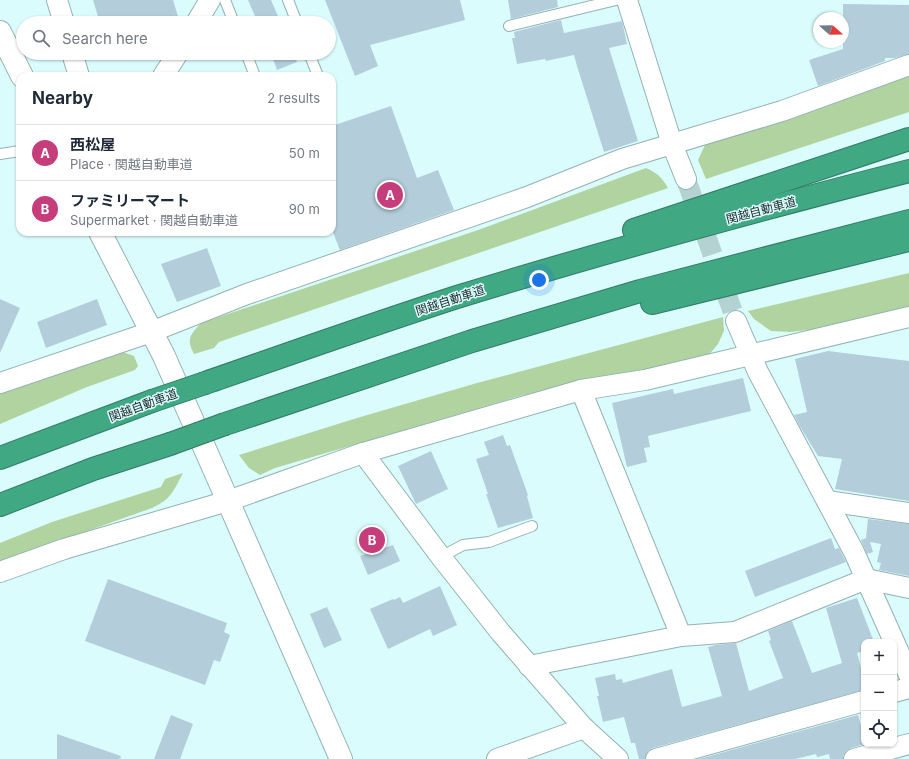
<!DOCTYPE html>
<html lang="en">
<head>
<meta charset="utf-8">
<style>
	:root { --surface:#fff; --page:#f2f2f3; --text:#1f2937; --muted:#747a83; --line:#e0e1e3; --accent:#c53d7a }
	body { margin:0; font-family:Inter,"Noto Sans JP",sans-serif; background:var(--page); color:var(--text) }
	.controls { position:absolute; right:12px; bottom:12px; display:grid; overflow:hidden; border-radius:8px; box-shadow:0 1px 3px #0004 }
	.controls button { width:36px; height:36px; display:grid; place-items:center; padding:0; border:0; border-bottom:1px solid var(--line); background:var(--surface); color:var(--text); font:20px sans-serif }
	.compass { position:absolute; left:813px; top:12px; width:36px; height:36px; border-radius:50%; background:var(--surface); box-shadow:0 1px 3px #0004; rotate:110deg }
	.you { position:absolute; left:539px; top:280px; width:14px; height:14px; margin:-10px; border:3px solid #fff; border-radius:50%; background:#1a73e8; box-shadow:0 0 0 6px #1a73e833 }
	.badge { display:grid; place-items:center; width:26px; height:26px; border-radius:50%; background:var(--accent); color:#fff; font-size:13px; font-weight:700 }
	.pin { position:absolute; translate:-50% -50%; border:2px solid #fff; box-shadow:0 1px 4px #0006 }
	.list { margin:0; padding:0; list-style:none }
	h2 { display:flex; justify-content:space-between; align-items:center; height:52px; margin:0; padding:0 16px; font-size:17px }
	h2 small { font-size:13px; font-weight:400; color:var(--muted) }
	.list li { display:grid; grid-template-columns:26px 1fr auto; gap:12px; align-items:center; box-sizing:border-box; height:56px; padding:0 16px; border-top:1px solid var(--line) }
	.list b { display:block; font-size:15px; white-space:nowrap }
	.list p { margin:0; font-size:13px; white-space:nowrap; color:var(--muted) }
	.list em { font-size:13px; font-style:normal; color:var(--muted) }
	.icon { flex:none; width:22px; height:22px; fill:none; stroke:currentColor; stroke-width:2; stroke-linecap:round; stroke-linejoin:round }
	.map { position:relative; flex:none; width:909px; height:759px; overflow:hidden }
	.search { position:absolute; background:var(--surface); box-shadow:0 1px 3px #0004; left:16px; top:16px; width:320px; height:44px; display:flex; align-items:center; gap:10px; box-sizing:border-box; padding:0 14px; border-radius:22px; color:var(--muted); font-size:15px }
	.panel { position:absolute; background:var(--surface); box-shadow:0 1px 3px #0004; left:16px; top:72px; width:320px; height:164px; border-radius:12px }
	.map>svg:first-child { display:block }
</style>
</head>
<body>
<div class="map">
<svg width="909" height="759" viewBox="0 0 909 759">
	<rect width="100%" height="100%" fill="#dbfcfd"/>
	<g fill="#b1d39f">
		<path d="M 909,76 L 909,112 L 706,179 L 698,160 L 705,145 Z"/>
		<path d="M 646,168 C 657,173 662,177 668,188 L 219,342 L 214,348 L 194,354 C 186,339 190,335 201,323 L 481,229 Z"/>
		<path d="M 909,273 L 909,309 L 818,329 L 790,332 L 771,331 L 754,319 L 748,311 Z"/>
		<path d="M 723,317 L 724,331 L 718,344 L 707,357 L 599,380 L 567,385 L 520,396 L 275,468 L 260,475 L 249,468 L 239,455 L 357,418 L 477,383 Z"/>
		<path d="M 117,350 L 134,356 L 138,366 L 135,370 L 87,387 L 0,424 L 0,394 L 4,393 L 16,386 Z"/>
		<path d="M 183,473 C 173,492 171,499 152,508 L 0,562 L 0,543 L 52,522 L 161,487 L 165,479 Z"/>
	</g>
	<g fill="#b3cdda">
		<path d="M 93,0 L 173,0 L 180,23 L 100,23 Z"/>
		<path d="M 248,0 L 271,0 L 281,23 L 258,23 Z"/>
		<path d="M 325,0 L 460,0 L 465,20 L 370,45 L 378,66 L 355,76 Z"/>
		<path d="M 508,0 L 557,0 L 558,7 L 511,19 Z"/>
		<path d="M 843,4 L 909,5 L 909,54 L 895,58 L 885,58 L 885,61 L 818,86 L 809,60 L 843,49 Z"/>
		<path d="M 561,20 L 564,33 L 622,21 L 627,44 L 609,48 L 638,141 L 604,152 L 577,66 L 574,55 L 546,61 L 545,59 L 517,64 L 512,38 L 515,38 L 514,32 Z"/>
		<path d="M 271,53 L 293,53 L 297,62 L 277,70 Z"/>
		<path d="M 391,106 L 417,178 L 438,170 L 454,210 L 340,250 L 332,230 L 332,126 Z"/>
		<path d="M 207,248 L 221,286 L 177,302 L 161,264 Z"/>
		<path d="M 0,299 L 20,308 L 0,353 Z"/>
		<path d="M 97,299 L 107,325 L 46,348 L 37,322 Z"/>
		<path d="M 828,351 L 909,361 L 909,501 L 835,489 L 842,459 L 818,456 L 799,425 L 794,415 L 807,412 L 795,359 Z"/>
		<path d="M 743,378 L 751,411 L 648,436 L 650,447 L 644,448 L 647,462 L 627,467 L 612,403 L 673,389 L 674,394 Z"/>
		<path d="M 503,435 L 507,446 L 510,445 L 528,495 L 527,496 L 533,518 L 498,528 L 486,494 L 488,494 L 476,459 L 489,455 L 484,442 Z"/>
		<path d="M 431,451 L 448,489 L 416,504 L 398,466 Z"/>
		<path d="M 868,519 L 909,524 L 909,576 L 879,570 L 881,563 L 877,562 L 881,544 L 870,542 L 873,552 L 867,554 L 861,540 L 866,538 Z"/>
		<path d="M 831,538 L 835,549 L 839,548 L 846,562 L 755,597 L 745,571 Z"/>
		<path d="M 393,545 L 400,561 L 368,575 L 360,556 Z"/>
		<path d="M 108,579 L 227,623 L 224,632 L 230,635 L 220,662 L 214,660 L 205,685 L 85,641 Z"/>
		<path d="M 440,586 L 457,625 L 433,636 L 430,629 L 388,649 L 370,609 L 393,599 L 394,600 L 400,597 L 403,603 Z"/>
		<path d="M 857,598 L 874,642 L 864,642 L 864,651 L 857,653 L 864,679 L 864,690 L 653,748 L 648,751 L 645,759 L 639,759 L 635,743 L 631,743 L 624,717 L 603,722 L 597,696 L 599,696 L 595,678 L 615,674 L 616,680 L 622,679 L 623,683 L 672,669 L 682,707 L 722,696 L 708,647 L 716,645 L 736,643 L 749,691 L 783,678 L 769,641 L 771,640 L 768,631 L 792,621 L 812,673 L 842,663 L 826,608 Z"/>
		<path d="M 327,607 L 342,640 L 324,648 L 310,614 Z"/>
		<path d="M 171,715 L 193,724 L 180,759 L 154,759 Z"/>
		<path d="M 858,715 L 864,737 L 864,744 L 865,744 L 851,748 L 846,751 L 843,756 L 843,759 L 830,759 L 829,754 L 817,757 L 816,754 L 795,759 L 699,759 Z"/>
		<path d="M 57,734 L 121,756 L 120,759 L 57,759 Z"/>
	</g>
	<g fill="none" stroke-linecap="round" stroke-linejoin="round">
		<path stroke="#b5d2d3" stroke-width="20" stroke-dasharray="20 10" stroke-linecap="butt" d="M 686,179 L 736,321"/>
		<g stroke="#93b2b3" stroke-width="12">
			<g id="lane">
				<path d="M 225,0 L 234,23"/>
				<path d="M 288,0 L 297,23"/>
				<path d="M 509,26 L 616,0"/>
				<path d="M 246,53 L 255,76"/>
				<path d="M 309,53 L 318,76"/>
				<path d="M 0,154 L 20,151"/>
				<path d="M 441,557 L 463,545 L 489,542 L 532,526"/>
			</g>
		</g>
		<g stroke="#93b2b3" stroke-width="22">
			<g id="street">
				<path d="M 57,0 L 64,23"/>
				<path d="M 627,0 L 672,144 L 686,179"/>
				<path d="M 196,23 L 210,0"/>
				<path d="M 72,53 L 79,76"/>
				<path d="M 163,76 L 178,53"/>
				<path d="M 736,321 L 758,372 L 854,552 L 909,675"/>
				<path d="M 0,383 L 151,332 L 247,294 L 527,197 L 622,159 L 782,111 L 909,65"/>
				<path d="M 363,453 L 441,557 L 501,633 L 584,728 L 618,759"/>
				<path d="M 827,501 L 909,513"/>
				<path d="M 0,572 L 64,549 L 228,501 L 363,453 L 581,390 L 645,380 L 909,317"/>
				<path d="M 681,636 L 735,632 L 866,579 L 909,588"/>
				<path d="M 529,666 L 681,636 L 581,390"/>
				<path d="M 894,692 L 909,688"/>
				<path d="M 497,759 L 584,728"/>
				<path d="M 656,759 L 864,701"/>
				<path d="M 854,759 L 909,744"/>
			</g>
		</g>
		<g stroke="#93b2b3" stroke-width="24">
			<g id="secondary">
				<path d="M 0,32 L 22,76"/>
				<path d="M 100,232 L 164,356 L 228,501 L 341,759"/>
			</g>
		</g>
		<g stroke="#337b64" stroke-width="24">
			<g id="highway">
				<path d="M 634,230 L 909,139"/>
				<path d="M 652,303 L 909,240"/>
				<path d="M 205,383 C 289,354 373,324 457,297 C 607,251 757,210 909,171"/>
				<path d="M 225,424 L 472,341 L 640,291 L 909,221"/>
				<path d="M 0,458 L 152,401"/>
				<path d="M 0,505 L 93,469 L 170,444"/>
			</g>
		</g>
		<use href="#lane" stroke="#fff" stroke-width="10"/>
		<use href="#street" stroke="#fff" stroke-width="20"/>
		<use href="#secondary" stroke="#fff" stroke-width="22"/>
		<use href="#highway" stroke="#40a883" stroke-width="22"/>
		<g stroke="#337b64" stroke-width="24" stroke-linecap="butt">
			<g id="highway-bridge">
				<path d="M 152,401 L 205,383"/>
				<path d="M 170,444 L 225,424"/>
			</g>
		</g>
		<use href="#highway-bridge" stroke="#40a883" stroke-width="22"/>
	</g>
	<g text-anchor="middle" dominant-baseline="central" stroke-width="3" stroke-linejoin="round" paint-order="stroke">
		<g font-size="12" fill="#1c2829" stroke="#dbfcfd">
			<text transform="translate(761 210) rotate(-15)">関越自動車道</text>
			<text transform="translate(450 300) rotate(-18)">関越自動車道</text>
			<text transform="translate(143 405) rotate(-20)">関越自動車道</text>
		</g>
	</g>
</svg>
<div class="controls">
<button>+</button>
<button>−</button>
<button><svg class="icon" aria-label="locate" viewBox="0 0 24 24"><circle cx="12" cy="12" r="6"/><path d="M12 2v4M12 18v4M2 12h4M18 12h4"/></svg></button>
</div>
<svg class="compass" viewBox="-18 -18 36 36"><path d="M0-13l5 13h-10z" fill="#e53935"/><path d="M0 13l5-13h-10z" fill="#747a83"/></svg>
<div class="you"></div>
<div class="pin badge" style="left:390px;top:195px">A</div>
<div class="pin badge" style="left:372px;top:540px">B</div>
<div class="search"><svg class="icon" aria-label="search" viewBox="0 0 24 24"><circle cx="10" cy="10" r="6"/><path d="M15 15l6 6"/></svg>Search here</div>
<section class="panel">
<h2>Nearby<small>2 results</small></h2>
<ul class="list">
<li><span class="badge">A</span><div><b>西松屋</b><p>Place · 関越自動車道</p></div><em>50 m</em></li>
<li><span class="badge">B</span><div><b>ファミリーマート</b><p>Supermarket · 関越自動車道</p></div><em>90 m</em></li>
</ul>
</section>
</div>
</body>
</html>
